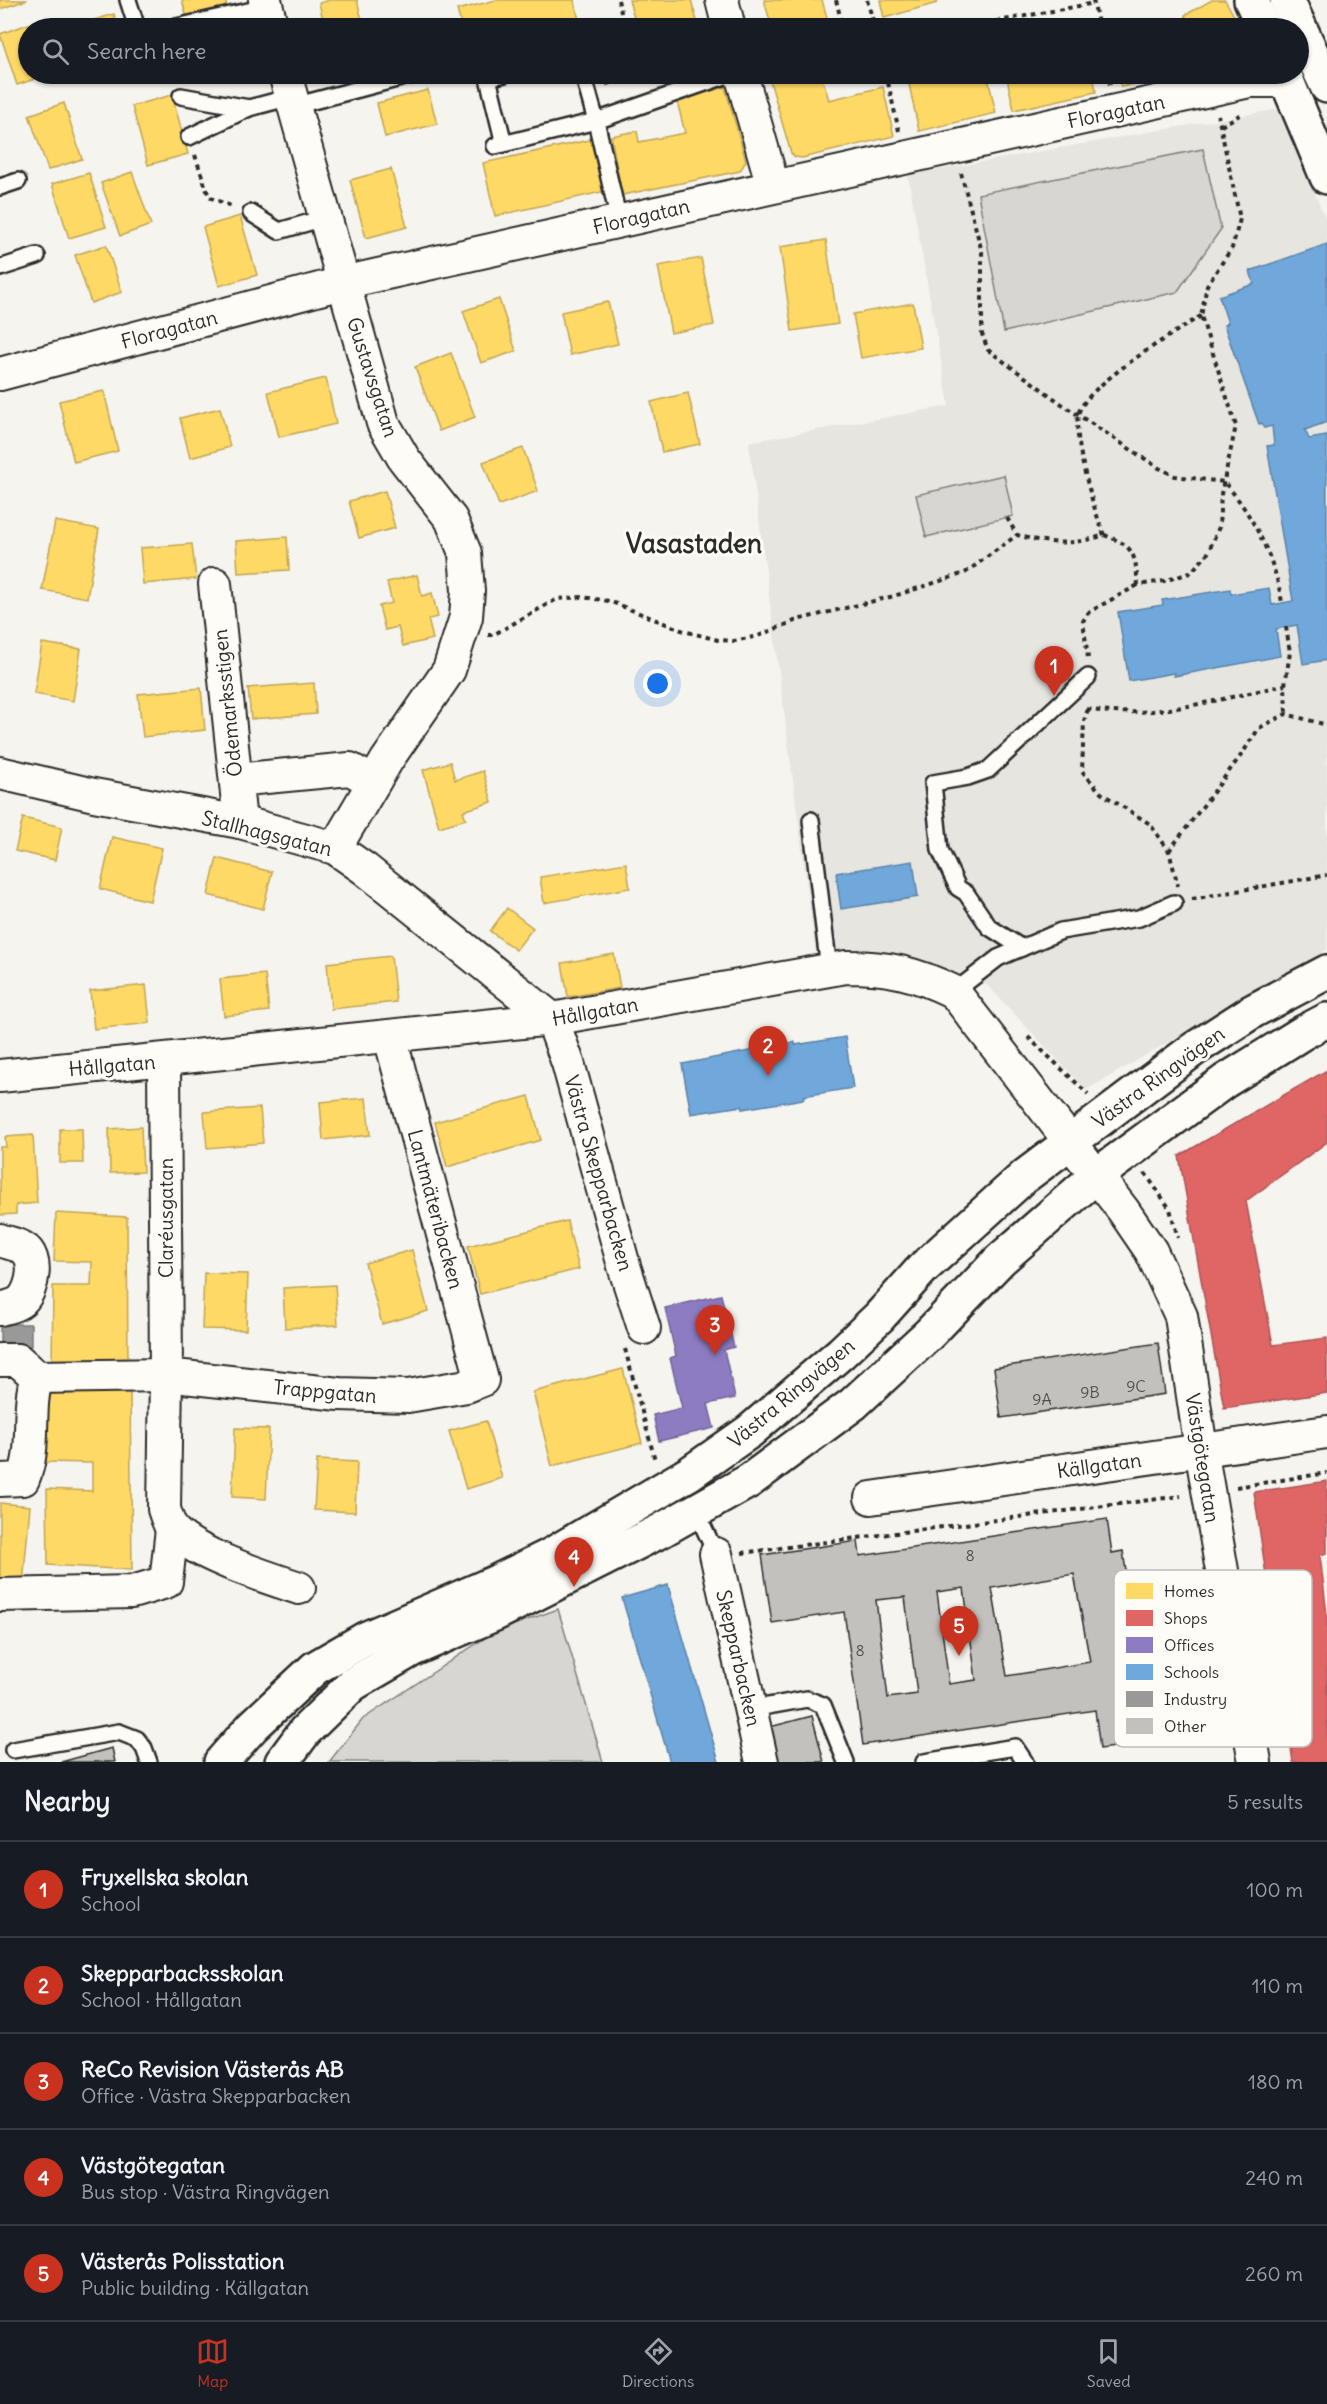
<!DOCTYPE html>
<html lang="en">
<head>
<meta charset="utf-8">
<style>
	:root { --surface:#171b24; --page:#20242c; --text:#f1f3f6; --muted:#9ea1a6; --line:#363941; --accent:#c8321e }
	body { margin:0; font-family:Delius,sans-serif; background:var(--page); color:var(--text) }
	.you { position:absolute; left:658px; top:684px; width:21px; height:21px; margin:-15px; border:4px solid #fff; border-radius:50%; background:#1a73e8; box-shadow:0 0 0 9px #1a73e833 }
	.badge { display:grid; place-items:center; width:39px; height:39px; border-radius:50%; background:var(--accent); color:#fff; font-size:20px; font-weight:700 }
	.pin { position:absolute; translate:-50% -50px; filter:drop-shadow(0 2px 3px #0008) }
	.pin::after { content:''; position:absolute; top:32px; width:21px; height:18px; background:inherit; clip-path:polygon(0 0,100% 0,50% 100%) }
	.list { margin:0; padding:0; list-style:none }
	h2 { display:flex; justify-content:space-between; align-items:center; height:78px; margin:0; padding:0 24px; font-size:26px }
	h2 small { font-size:20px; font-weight:400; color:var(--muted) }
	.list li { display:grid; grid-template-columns:39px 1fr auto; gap:18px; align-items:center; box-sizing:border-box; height:96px; padding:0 24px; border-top:2px solid var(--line) }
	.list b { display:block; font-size:22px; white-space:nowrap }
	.list p { margin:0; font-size:20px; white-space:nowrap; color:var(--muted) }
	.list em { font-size:20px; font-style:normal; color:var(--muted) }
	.icon { flex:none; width:33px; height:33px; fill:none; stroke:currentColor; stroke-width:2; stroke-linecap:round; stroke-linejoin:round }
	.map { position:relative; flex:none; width:1327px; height:1762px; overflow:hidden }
	.search { position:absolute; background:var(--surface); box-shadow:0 2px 4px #0004; left:18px; right:18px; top:18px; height:66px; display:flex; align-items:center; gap:15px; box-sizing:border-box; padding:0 21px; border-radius:33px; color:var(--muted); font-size:22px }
	.sheet { height:558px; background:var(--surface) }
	nav { display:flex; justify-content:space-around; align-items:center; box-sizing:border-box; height:84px; border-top:2px solid var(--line); background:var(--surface); font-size:16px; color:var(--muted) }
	nav a { display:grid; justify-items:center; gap:3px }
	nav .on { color:var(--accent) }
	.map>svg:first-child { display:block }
</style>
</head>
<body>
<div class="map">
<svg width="1327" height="1762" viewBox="0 0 1327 1762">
	<rect width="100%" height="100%" fill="#f5f4ef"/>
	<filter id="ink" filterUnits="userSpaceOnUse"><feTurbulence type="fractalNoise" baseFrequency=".0167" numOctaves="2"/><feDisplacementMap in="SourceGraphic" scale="12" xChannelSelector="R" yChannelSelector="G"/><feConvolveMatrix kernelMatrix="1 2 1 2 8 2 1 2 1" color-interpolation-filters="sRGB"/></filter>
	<g filter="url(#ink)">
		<path fill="#e6e5e0" d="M 1279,109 L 1327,222 L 1327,950 L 1086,1090 L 987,985 L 815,949 L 749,442 L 949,406 L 908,175 Z"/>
		<g fill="#d7d6d2" stroke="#81807e" stroke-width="1.5">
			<path d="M 1203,149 L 1221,229 L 1177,292 L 1004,332 L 978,194 Z"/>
			<path d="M 1004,475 L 1013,516 L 926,537 L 916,495 Z"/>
			<path d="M 558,1609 L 603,1762 L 329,1762 L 363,1719 L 494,1632 Z"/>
		</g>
		<g fill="#ffd966" stroke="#bfa554" stroke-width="1.5">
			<path d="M 0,0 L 27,0 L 0,9 Z"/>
			<path d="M 182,0 L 225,0 L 227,7 L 187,18 Z"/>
			<path d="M 330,0 L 357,0 L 364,28 L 325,28 L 319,3 Z"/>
			<path d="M 496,0 L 574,0 L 581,28 L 462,28 L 457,10 Z"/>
			<path d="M 629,0 L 691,0 L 699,28 L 637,28 Z"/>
			<path d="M 764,0 L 822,0 L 830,28 L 772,28 Z"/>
			<path d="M 880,0 L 936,0 L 937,3 L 884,18 Z"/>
			<path d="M 1212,0 L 1225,0 L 1241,28 L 1163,28 L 1189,23 L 1185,15 Z"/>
			<path d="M 114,14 L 118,28 L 79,28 L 78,25 Z"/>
			<path d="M 37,21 L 40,28 L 28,28 L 28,74 L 50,74 L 17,85 L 0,34 Z"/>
			<path d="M 768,74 L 821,74 L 829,100 L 883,87 L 894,136 L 802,158 L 795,157 L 791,153 Z"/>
			<path d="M 956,74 L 987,74 L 996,113 L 919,131 L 909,84 Z"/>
			<path d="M 1006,74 L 1093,74 L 1096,92 L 1014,110 Z"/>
			<path d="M 1118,74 L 1181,74 L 1121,87 Z"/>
			<path d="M 725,87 L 746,161 L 740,171 L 622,195 L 611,136 L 637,131 L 639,142 L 685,133 L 677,101 Z"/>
			<path d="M 428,90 L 437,124 L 385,137 L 377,103 Z"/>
			<path d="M 172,95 L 188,154 L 148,165 L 132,106 Z"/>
			<path d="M 64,103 L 82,159 L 48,170 L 29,115 Z"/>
			<path d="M 594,139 L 606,191 L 495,216 L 483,163 Z"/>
			<path d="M 391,169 L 407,227 L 366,238 L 350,180 Z"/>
			<path d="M 132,172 L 151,225 L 120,236 L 101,183 Z"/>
			<path d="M 89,173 L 106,227 L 69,238 L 52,184 Z"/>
			<path d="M 240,216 L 257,275 L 219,286 L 203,227 Z"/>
			<path d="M 826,240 L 838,324 L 792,331 L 780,247 Z"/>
			<path d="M 106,245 L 122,292 L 91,303 L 75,255 Z"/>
			<path d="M 701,258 L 714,325 L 671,333 L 658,266 Z"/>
			<path d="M 499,299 L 516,351 L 481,363 L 463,311 Z"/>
			<path d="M 608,302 L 618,344 L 570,355 L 561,312 Z"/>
			<path d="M 913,303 L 921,348 L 861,358 L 853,314 Z"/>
			<path d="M 451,353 L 475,417 L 439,431 L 415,367 Z"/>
			<path d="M 326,378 L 336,424 L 279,437 L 268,392 Z"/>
			<path d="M 104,391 L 118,451 L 74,462 L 59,401 Z"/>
			<path d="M 688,393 L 700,444 L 662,452 L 651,402 Z"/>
			<path d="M 220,408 L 230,447 L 190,458 L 180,418 Z"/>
			<path d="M 523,448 L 538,491 L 499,505 L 483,462 Z"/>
			<path d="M 385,491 L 395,528 L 359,538 L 349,501 Z"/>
			<path d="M 55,521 L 99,529 L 87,598 L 42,590 Z"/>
			<path d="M 287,537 L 289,570 L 238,573 L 236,541 Z"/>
			<path d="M 192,544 L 196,579 L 143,584 L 140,548 Z"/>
			<path d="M 417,575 L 422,596 L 432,593 L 438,617 L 428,619 L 433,639 L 403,646 L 398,627 L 385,630 L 379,606 L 392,603 L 387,582 Z"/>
			<path d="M 42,643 L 81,649 L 73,701 L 34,694 Z"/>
			<path d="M 314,683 L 316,714 L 251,719 L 248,688 Z"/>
			<path d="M 201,688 L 205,730 L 143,737 L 138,694 Z"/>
			<path d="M 450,762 L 455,780 L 483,771 L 492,802 L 463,811 L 466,819 L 439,827 L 423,770 Z"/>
			<path d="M 23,818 L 62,827 L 55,860 L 15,851 Z"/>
			<path d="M 112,837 L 162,848 L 150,901 L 100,889 Z"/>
			<path d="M 217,858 L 272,872 L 263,909 L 208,895 Z"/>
			<path d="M 626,863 L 630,888 L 544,903 L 540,877 Z"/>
			<path d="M 507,908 L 533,928 L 516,950 L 490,931 Z"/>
			<path d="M 614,954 L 620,988 L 568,997 L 562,963 Z"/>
			<path d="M 391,956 L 396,1002 L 331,1009 L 327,963 Z"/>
			<path d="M 265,974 L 269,1011 L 224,1016 L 220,979 Z"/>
			<path d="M 146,985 L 150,1023 L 94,1029 L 90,991 Z"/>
			<path d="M 529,1096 L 541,1140 L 447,1167 L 435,1122 Z"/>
			<path d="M 366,1098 L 370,1135 L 323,1140 L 320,1102 Z"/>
			<path d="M 260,1108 L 263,1143 L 207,1148 L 204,1112 Z"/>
			<path d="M 141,1127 L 143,1172 L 110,1173 L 109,1129 Z"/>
			<path d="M 60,1129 L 82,1129 L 83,1163 L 60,1163 Z"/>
			<path d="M 33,1135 L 37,1203 L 16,1205 L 16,1214 L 0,1215 L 0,1147 L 6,1147 L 5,1137 Z"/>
			<path d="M 56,1213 L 127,1217 L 128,1368 L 52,1366 L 53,1286 L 91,1286 L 92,1262 L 54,1261 Z"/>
			<path d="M 567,1221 L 579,1269 L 480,1294 L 468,1246 Z"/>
			<path d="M 412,1250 L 428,1311 L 382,1324 L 365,1263 Z"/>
			<path d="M 204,1273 L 248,1274 L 246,1330 L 202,1329 Z"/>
			<path d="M 335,1285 L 338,1325 L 285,1328 L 283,1288 Z"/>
			<path d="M 623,1369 L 642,1443 L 552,1466 L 533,1392 Z"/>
			<path d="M 44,1387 L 130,1388 L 132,1570 L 48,1565 L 47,1489 L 92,1491 L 92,1463 L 46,1462 Z"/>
			<path d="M 486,1421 L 502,1478 L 466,1489 L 449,1431 Z"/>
			<path d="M 235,1428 L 269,1429 L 266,1499 L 232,1497 Z"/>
			<path d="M 317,1460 L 357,1462 L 355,1512 L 314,1510 Z"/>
			<path d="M 0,1503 L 30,1506 L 23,1584 L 0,1581 Z"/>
		</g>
		<g fill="#e06666" stroke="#aa5454" stroke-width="1.5">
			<path d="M 1327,1070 L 1327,1142 L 1246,1201 L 1273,1345 L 1327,1338 L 1327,1393 L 1224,1408 L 1179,1156 Z"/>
			<path d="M 1327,1481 L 1327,1553 L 1320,1555 L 1327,1615 L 1327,1762 L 1293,1762 L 1254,1492 Z"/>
		</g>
		<path fill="#8e7cc3" stroke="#706495" stroke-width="1.5" d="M 721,1295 L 734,1347 L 724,1350 L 735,1398 L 708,1404 L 714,1428 L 659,1441 L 653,1415 L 682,1408 L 670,1358 L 676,1356 L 665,1308 Z"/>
		<g fill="#6fa8dc" stroke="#5b82a7" stroke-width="1.5">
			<path d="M 1327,244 L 1327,422 L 1305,430 L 1309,439 L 1327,436 L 1327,660 L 1303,664 L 1297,625 L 1276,629 L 1280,656 L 1174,676 L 1174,673 L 1129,681 L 1118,612 L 1163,605 L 1162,600 L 1230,589 L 1231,594 L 1269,588 L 1272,605 L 1293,601 L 1267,446 L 1274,445 L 1272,426 L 1264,428 L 1262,423 L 1259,424 L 1224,325 L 1228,323 L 1219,296 L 1254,284 L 1250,271 Z"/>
			<path d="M 913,861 L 918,897 L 841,909 L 836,873 Z"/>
			<path d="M 845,1037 L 853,1088 L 803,1096 L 804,1099 L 742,1109 L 742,1106 L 691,1114 L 682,1064 L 795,1042 L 795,1045 Z"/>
			<path d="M 668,1585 L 719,1762 L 670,1762 L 622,1598 Z"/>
		</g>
		<rect fill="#999" stroke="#787878" stroke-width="1.5" x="0" y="1324" width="31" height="22"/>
		<g fill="#c2c1be" stroke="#2b2b2b" stroke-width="1.5" fill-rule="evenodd">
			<path d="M 1158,1343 L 1165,1394 L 1001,1418 L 994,1368 Z"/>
			<path d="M 1107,1519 L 1112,1553 L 1123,1551 L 1151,1742 L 1100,1749 L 1095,1710 L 863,1745 L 844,1612 L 772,1623 L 762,1555 L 858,1541 L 860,1556 ZM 1074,1574 L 1090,1662 L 1007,1676 L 992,1588 ZM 964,1588 L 976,1680 L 949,1684 L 937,1592 ZM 905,1597 L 917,1694 L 888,1698 L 876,1600 Z"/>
			<path d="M 812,1716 L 824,1762 L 775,1762 L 766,1728 Z"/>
			<path d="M 112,1748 L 115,1762 L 61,1762 Z"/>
		</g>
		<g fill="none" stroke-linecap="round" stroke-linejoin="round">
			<g stroke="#2b2b2b" stroke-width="20">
				<g id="lane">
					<path d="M 128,0 L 137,28"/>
					<path d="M 172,28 L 266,7"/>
					<path d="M 583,74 L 596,121 L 731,74"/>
					<path d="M 181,96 L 249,108 L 291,97"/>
					<path d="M 294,106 L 412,75"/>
					<path d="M 189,137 L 249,108"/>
					<path d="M 504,144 L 488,78 L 505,74"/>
					<path d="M 495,146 L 596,121 L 619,221"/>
					<path d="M 0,187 L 18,181"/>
					<path d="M 251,213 L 279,231 L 324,218"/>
					<path d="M 0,268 L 37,256"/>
					<path d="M 811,820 L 829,970"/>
					<path d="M 1022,948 L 989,927 L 966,893 L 958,888 L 940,850 L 933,783 L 968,777 L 988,770 L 1088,677"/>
					<path d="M 954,992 L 998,958 L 1061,931 L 1139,918 L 1174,903"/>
					<path d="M 696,1511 L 716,1554"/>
					<path d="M 751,1709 L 807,1699 L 823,1705 L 846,1762"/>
					<path d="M 13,1750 L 119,1732 L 137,1739 L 144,1748 L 149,1762"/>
					<path d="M 924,1762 L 1015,1747 L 1025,1762"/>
				</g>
			</g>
			<g stroke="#2b2b2b" stroke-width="36">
				<g id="street">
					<path d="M 265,0 L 272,28"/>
					<path d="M 722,0 L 729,28"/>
					<path d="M 285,74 L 383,423 L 404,459 L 451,519 L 465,553 L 468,591 L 466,617 L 449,670 L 387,760 L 335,848"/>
					<path d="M 741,74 L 773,186"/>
					<path d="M 0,374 L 342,283 L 1250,81 L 1287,81"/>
					<path d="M 215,584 L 240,822"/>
					<path d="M 0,773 L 94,795 L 240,822 L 335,848 L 365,869 L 552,1019 L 568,1063 L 624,1266 L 644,1328"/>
					<path d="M 236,780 L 350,769 L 374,782"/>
					<path d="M 164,1060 L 166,1375 L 164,1509 C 166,1515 169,1525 173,1530 C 196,1555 266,1577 299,1588"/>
					<path d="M 0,1076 L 552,1019 L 846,967 C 889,967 915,973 954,992 L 1123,1210 L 1151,1251 L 1181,1316 L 1201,1449 L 1255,1762"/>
					<path d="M 0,1240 C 7,1243 17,1244 23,1248 C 39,1257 33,1289 22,1300 C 17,1305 7,1307 0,1309"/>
					<path d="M 0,1360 L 18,1360 L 37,1377 L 166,1375 L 339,1394 L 408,1396 L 467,1386 L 482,1380 L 390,1037"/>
					<path d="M 0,1480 L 23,1479 C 37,1447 26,1410 37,1377"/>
					<path d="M 871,1498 L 1327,1432"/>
					<path d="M 716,1554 L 762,1762"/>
					<path d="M 0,1595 L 132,1592 L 166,1582 L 172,1529"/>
				</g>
			</g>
			<g stroke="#2b2b2b" stroke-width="38">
				<g id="secondary">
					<path d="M 1251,0 L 1264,28"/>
					<path d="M 1287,0 L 1327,86"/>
					<path d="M 1284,74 L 1327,177"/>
					<path d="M 221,1762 L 253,1726 L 315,1668 L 365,1639 L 492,1584 L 549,1556 L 690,1473 L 750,1431 L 841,1353 L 879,1317 L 923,1268 L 1025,1176 L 1194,1049 L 1253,1011 L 1327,972"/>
					<path d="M 282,1762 L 305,1731 L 353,1684 L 413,1649 L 497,1613 L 662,1530 L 749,1481 L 853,1404 L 929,1334 L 1000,1260 L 1097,1175 L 1225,1081 L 1304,1032 L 1327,1020"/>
				</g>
			</g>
			<g stroke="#2b2b2b" stroke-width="4" stroke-dasharray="4.5 4.5" stroke-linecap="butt">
				<path d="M 618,0 L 625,28"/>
				<path d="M 836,0 L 843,28 L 872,20"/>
				<path d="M 867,0 L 875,28"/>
				<path d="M 1093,0 L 1099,28"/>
				<path d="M 961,28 L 1095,3"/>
				<path d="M 886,74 L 899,131"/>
				<path d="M 1108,74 L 1110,85"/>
				<path d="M 606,84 L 623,79 L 625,74"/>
				<path d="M 1221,126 L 1241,114"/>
				<path d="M 195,155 L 209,197 L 233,207"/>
				<path d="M 961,173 L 982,252 L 982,334 L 988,350 L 1066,407 L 1159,468 L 1175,476 L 1224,482 C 1252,513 1276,561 1282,603"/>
				<path d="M 1007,518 L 1017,535"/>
				<path d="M 1104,535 C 1094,510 1073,440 1078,415 C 1083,387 1175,332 1201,316"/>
				<path d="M 1286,627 L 1290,652 L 1285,685 L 1286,714"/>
				<path d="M 488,635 L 493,635 L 557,599 L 582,597 L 609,601 L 684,631 L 718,640 L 734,641 L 758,636 L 797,620 L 894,596 L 965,573 L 1017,535 C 1047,544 1074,546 1104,535 C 1135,546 1135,554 1138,585 L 1164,581 L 1190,573 L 1207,555 L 1219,527 L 1221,494 L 1236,426 L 1201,316 L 1207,285 L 1232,248 L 1240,219 L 1218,115"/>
				<path d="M 1088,658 L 1083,621 L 1089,612 L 1138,585"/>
				<path d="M 1087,709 C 1149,721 1223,698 1285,685"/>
				<path d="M 1088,709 L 1084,721 L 1082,771 L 1101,793 L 1150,824 L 1169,851 L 1178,886"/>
				<path d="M 1169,851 L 1242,754 L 1259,728 L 1286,714 L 1327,725"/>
				<path d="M 1192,899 L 1327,875"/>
				<path d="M 1028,1037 L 1088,1094"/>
				<path d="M 1145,1173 L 1170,1209 L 1178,1238"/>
				<path d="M 625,1349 L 655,1460"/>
				<path d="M 1236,1487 L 1327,1473"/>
				<path d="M 742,1553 L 1181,1496"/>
			</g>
			<use href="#lane" stroke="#fdfcf7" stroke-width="15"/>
			<use href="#street" stroke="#fdfcf7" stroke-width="32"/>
			<use href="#secondary" stroke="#fdfcf7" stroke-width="33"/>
		</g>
	</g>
	<g text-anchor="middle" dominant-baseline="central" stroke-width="6" stroke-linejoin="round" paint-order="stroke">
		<g font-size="16" fill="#515050">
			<text x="1136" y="1386">9C</text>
			<text x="1090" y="1392">9B</text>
			<text x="1042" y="1399">9A</text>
			<text x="970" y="1555">8</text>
			<text x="860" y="1650">8</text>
		</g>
		<g font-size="20" fill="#2b2b2b" stroke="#fdfcf7">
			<text transform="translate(1116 111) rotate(-12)">Floragatan</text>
			<text transform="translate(641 216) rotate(-13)">Floragatan</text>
			<text transform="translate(169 329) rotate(-15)">Floragatan</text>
			<text transform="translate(373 377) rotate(72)">Gustavsgatan</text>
			<text transform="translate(227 703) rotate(-96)">Ödemarksstigen</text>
			<text transform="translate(267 833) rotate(14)">Stallhagsgatan</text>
			<text transform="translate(595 1011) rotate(-10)">Hållgatan</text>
			<text transform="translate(112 1065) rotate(-5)">Hållgatan</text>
			<text transform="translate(1158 1077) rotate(-36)">Västra Ringvägen</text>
			<text transform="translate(599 1173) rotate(74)">Västra Skepparbacken</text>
			<text transform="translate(436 1209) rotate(75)">Lantmäteribacken</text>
			<text transform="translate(165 1218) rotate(-90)">Claréusgatan</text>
			<text transform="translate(325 1391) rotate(5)">Trappgatan</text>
			<text transform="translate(791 1393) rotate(-40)">Västra Ringvägen</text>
			<text transform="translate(1203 1458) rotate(81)">Västgötegatan</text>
			<text transform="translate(1099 1465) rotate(-8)">Källgatan</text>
			<text transform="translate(739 1658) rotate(77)">Skepparbacken</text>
		</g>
		<g font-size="26" font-weight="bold" fill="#2b2b2b" stroke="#fdfcf7">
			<text x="694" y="543">Vasastaden</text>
		</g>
	</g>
	<rect x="1114" y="1570" width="198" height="177" rx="9" fill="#fdfcf7" stroke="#bebdba" stroke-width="1.5"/>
	<rect x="1126" y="1583" width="27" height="16" fill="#ffd966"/>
	<rect x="1126" y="1610" width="27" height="16" fill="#e06666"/>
	<rect x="1126" y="1637" width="27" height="16" fill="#8e7cc3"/>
	<rect x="1126" y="1664" width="27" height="16" fill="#6fa8dc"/>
	<rect x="1126" y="1691" width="27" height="16" fill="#999"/>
	<rect x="1126" y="1718" width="27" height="16" fill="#c2c1be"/>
	<g font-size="16" fill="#2b2b2b">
		<text x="1164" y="1597">Homes</text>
		<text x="1164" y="1624">Shops</text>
		<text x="1164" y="1651">Offices</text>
		<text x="1164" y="1678">Schools</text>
		<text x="1164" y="1705">Industry</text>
		<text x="1164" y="1732">Other</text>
	</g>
</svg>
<div class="you"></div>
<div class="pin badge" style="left:1054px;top:696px">1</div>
<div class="pin badge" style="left:768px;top:1076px">2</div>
<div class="pin badge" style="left:715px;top:1355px">3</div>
<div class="pin badge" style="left:574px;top:1587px">4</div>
<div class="pin badge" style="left:959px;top:1656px">5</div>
<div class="search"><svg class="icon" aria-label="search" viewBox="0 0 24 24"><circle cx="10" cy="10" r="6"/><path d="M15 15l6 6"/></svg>Search here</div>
</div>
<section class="sheet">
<h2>Nearby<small>5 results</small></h2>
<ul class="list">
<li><span class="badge">1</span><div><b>Fryxellska skolan</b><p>School</p></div><em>100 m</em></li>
<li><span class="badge">2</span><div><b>Skepparbacksskolan</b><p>School · Hållgatan</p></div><em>110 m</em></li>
<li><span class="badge">3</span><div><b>ReCo Revision Västerås AB</b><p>Office · Västra Skepparbacken</p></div><em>180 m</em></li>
<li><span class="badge">4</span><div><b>Västgötegatan</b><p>Bus stop · Västra Ringvägen</p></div><em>240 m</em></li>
<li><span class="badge">5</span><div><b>Västerås Polisstation</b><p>Public building · Källgatan</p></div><em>260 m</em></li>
</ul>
</section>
<nav>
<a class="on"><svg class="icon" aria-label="map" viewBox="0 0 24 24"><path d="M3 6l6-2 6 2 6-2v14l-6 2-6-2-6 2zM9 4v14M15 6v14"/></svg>Map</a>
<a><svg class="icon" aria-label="directions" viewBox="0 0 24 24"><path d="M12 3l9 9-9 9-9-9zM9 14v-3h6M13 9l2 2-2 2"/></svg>Directions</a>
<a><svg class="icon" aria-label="saved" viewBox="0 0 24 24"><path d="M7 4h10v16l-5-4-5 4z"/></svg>Saved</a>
</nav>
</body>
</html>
